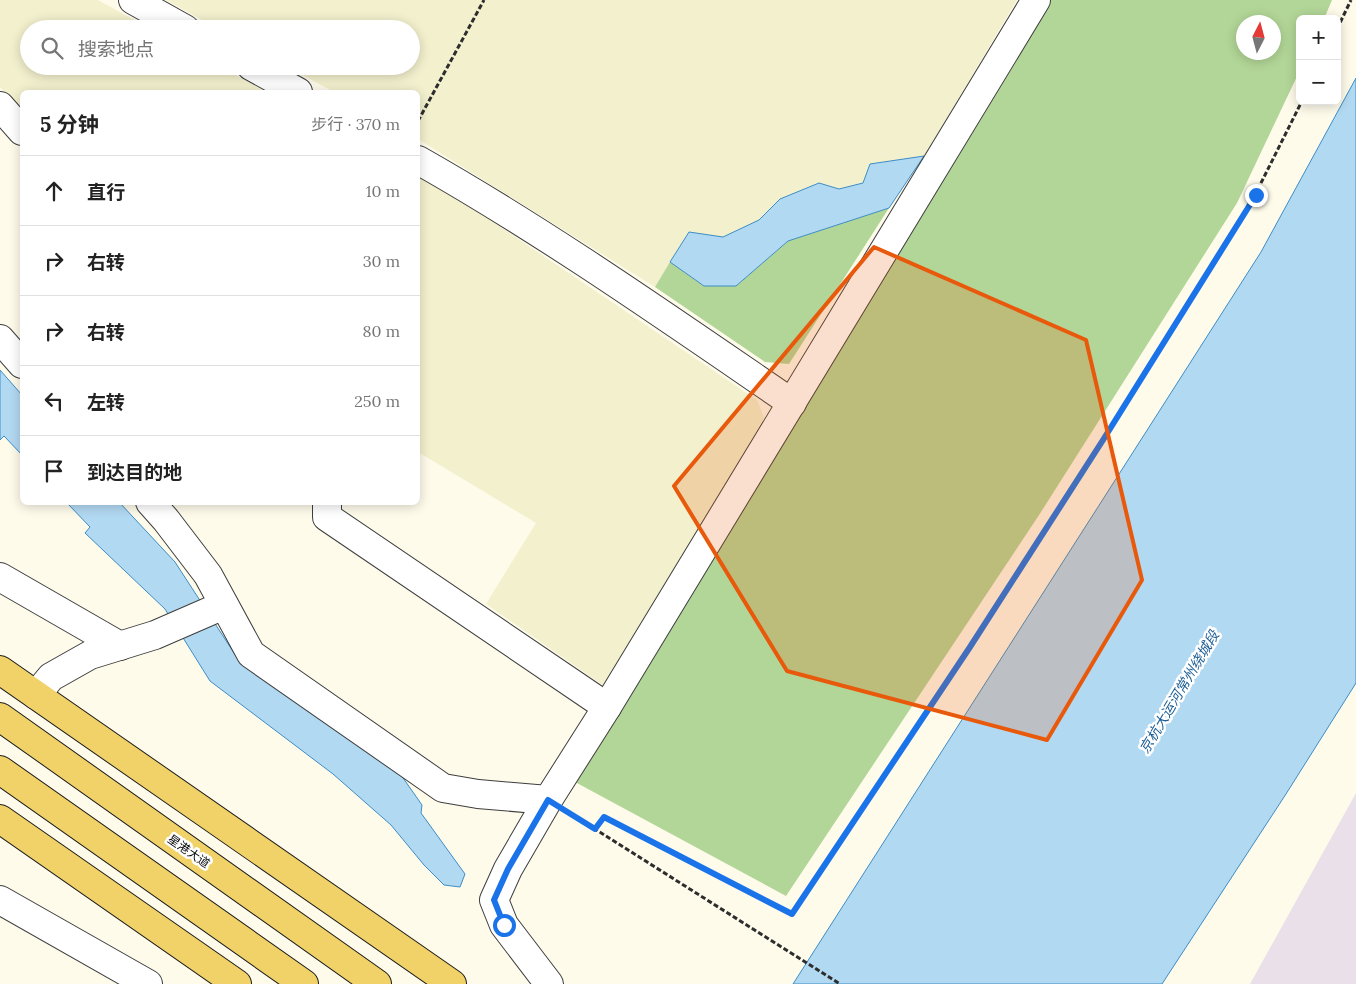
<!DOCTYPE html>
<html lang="zh">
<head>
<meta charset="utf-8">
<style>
	:root { --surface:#fff; --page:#f2f2f2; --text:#222; --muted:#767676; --line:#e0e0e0 }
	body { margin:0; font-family:Lora,"Noto Sans SC",serif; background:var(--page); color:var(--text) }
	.controls { position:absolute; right:15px; top:15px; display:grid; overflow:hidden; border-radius:8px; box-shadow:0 2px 12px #0003 }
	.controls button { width:45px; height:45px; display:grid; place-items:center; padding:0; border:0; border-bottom:1px solid var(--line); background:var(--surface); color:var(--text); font:25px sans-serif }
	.compass { position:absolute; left:1236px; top:15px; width:45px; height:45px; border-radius:50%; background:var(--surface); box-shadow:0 2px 12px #0003; rotate:6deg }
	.stop { position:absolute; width:15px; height:15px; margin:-11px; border:4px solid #1a73e8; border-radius:50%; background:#fff }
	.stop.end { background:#1a73e8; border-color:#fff; box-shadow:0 1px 5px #0008 }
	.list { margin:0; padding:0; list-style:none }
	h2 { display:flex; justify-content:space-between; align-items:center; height:65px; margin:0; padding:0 20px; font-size:21px }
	h2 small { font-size:16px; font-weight:400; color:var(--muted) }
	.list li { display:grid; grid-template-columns:32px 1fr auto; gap:15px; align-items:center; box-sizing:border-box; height:70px; padding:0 20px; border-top:1px solid var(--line) }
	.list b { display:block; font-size:19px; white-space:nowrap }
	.list em { font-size:16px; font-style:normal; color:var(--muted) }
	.icon { flex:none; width:28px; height:28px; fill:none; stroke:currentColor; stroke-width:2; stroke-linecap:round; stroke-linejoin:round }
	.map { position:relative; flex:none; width:1356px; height:984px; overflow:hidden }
	.search { position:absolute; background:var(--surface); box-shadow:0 2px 12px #0003; left:20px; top:20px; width:400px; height:55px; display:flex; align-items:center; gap:12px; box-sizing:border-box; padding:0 18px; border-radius:28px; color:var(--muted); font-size:19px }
	.panel { position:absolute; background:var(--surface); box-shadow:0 2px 12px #0003; left:20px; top:90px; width:400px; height:415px; border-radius:8px }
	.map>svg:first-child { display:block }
</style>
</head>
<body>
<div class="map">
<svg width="1356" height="984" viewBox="0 0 1356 984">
	<rect width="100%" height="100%" fill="#fefbeb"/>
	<path fill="#e9e0ea" d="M 1356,793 L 1356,984 L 1250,984 Z"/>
	<g fill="#f2f0cd">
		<path d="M 0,0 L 98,0 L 151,29 L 29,29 L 29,66 L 219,66 L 266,92 L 22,92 L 22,112 L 0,87 Z"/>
		<path d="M 166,0 L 1017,0 L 924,156 L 870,164 L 863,183 L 839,189 L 819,183 L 780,199 L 759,220 L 723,237 L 689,232 L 655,287 L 418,139 L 418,92 L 334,92 L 286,66 L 411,66 L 411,29 L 218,29 Z"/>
		<path d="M 418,176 L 456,197 L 757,400 L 764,418 L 604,686 L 486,604 L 536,523 L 418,452 Z"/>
	</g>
	<g fill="#b2d697" fill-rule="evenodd">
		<path d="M 1045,0 L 1332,0 L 1324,19 L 1300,19 L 1300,70 L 1237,203 L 1041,512 L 786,896 L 575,782 ZM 1244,22 L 1274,22 L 1274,52 L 1244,52 Z"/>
		<path d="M 889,208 L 789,364 L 765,362 L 655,287 L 670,262 L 704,286 L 736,286 L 788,241 Z"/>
	</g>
	<g fill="#b2d9f2" stroke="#3d8dc5">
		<path d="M 1356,78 L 1356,683 L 1286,794 L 1162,984 L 793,984 L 1261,252 Z"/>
		<path d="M 924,156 L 889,208 L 788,241 L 736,286 L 704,286 L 670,262 L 689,232 L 723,237 L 759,220 L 780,199 L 819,183 L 839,189 L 863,183 L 870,164 Z"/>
		<path d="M 0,370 L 22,395 L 22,455 L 4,436 L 0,440 Z"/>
		<path d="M 67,503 L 120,503 L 175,562 L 236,656 L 403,768 L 401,775 L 422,805 L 421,813 L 465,874 L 460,887 L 444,885 L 424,865 L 391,825 L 333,774 L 210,681 L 165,609 L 85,533 L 90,527 Z"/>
	</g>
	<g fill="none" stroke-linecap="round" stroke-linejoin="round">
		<g stroke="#3e3e3e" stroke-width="30">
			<g id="minor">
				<path d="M 133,0 L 185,29"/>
				<path d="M 251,66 L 298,92"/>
				<path d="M 0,106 L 22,131"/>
				<path d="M 418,160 C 547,233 669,319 792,403"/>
				<path d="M 0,339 L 22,364"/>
				<path d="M 150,502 L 166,520 L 208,575 L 251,654 L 443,788 L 478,794 L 548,800 L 607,707 L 1036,0"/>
				<path d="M 327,502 L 327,517 L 607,707"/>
				<path d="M 0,577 L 120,646"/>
				<path d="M 36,695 L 51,677 L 90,655 L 155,635 L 224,605"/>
				<path d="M 548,800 L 508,869 L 494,900 L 504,925 L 549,984"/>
				<path d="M 0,900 L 148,984"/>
			</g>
		</g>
		<g stroke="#1c1c1c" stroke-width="30">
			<g id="major">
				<path d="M 0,670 L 452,984"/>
				<path d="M 0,717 L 377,984"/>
				<path d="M 0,770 L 304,984"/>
				<path d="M 0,819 L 237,984"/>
			</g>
		</g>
		<g stroke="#2d2d2d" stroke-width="3" stroke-dasharray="5 2.5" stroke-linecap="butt">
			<path d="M 1337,29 L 1351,0"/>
			<path d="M 418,121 L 484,0"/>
			<path d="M 568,812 L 840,984"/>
			<path d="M 595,829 L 604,817 L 792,914 L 970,647 L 1103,440 L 1255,195 L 1302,101"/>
		</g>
		<use href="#minor" stroke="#fff" stroke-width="28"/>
		<use href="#major" stroke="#f1d268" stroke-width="28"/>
	</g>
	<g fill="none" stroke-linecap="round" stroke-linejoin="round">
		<path stroke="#1a73e8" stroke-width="6" d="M 504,925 L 494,900 L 508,869 L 548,800 L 595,829 L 604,817 L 792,914 L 970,647 L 1103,440 L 1256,195"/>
	</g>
	<path fill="#e8590c" fill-opacity="0.2" stroke="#e8590c" stroke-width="4" stroke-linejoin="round" d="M 874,247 L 1086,340 L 1142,580 L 1047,740 L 787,671 L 674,486 Z"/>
	<g text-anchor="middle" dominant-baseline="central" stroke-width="5" stroke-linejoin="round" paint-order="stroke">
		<g font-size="12" fill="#0b0b0b" stroke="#fff">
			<text transform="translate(189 851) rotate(35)">星港大道</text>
		</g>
		<g font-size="14" font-style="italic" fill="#1c5e96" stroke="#fff">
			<text transform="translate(1179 692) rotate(-59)">京杭大运河常州绕城段</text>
		</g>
	</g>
</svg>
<div class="controls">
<button>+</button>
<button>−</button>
</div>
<svg class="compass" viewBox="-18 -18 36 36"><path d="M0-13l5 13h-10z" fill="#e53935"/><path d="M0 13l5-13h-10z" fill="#767676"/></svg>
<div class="stop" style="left:504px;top:925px"></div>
<div class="stop end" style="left:1256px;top:195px"></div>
<div class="search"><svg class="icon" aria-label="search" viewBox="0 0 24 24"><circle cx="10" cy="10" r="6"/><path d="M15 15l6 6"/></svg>搜索地点</div>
<section class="panel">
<h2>5 分钟<small>步行 · 370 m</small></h2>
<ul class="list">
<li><svg class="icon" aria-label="ahead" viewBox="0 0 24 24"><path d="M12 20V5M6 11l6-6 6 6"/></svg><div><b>直行</b></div><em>10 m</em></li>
<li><svg class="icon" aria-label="right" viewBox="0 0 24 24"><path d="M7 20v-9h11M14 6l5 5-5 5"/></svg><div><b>右转</b></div><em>30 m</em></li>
<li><svg class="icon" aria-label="right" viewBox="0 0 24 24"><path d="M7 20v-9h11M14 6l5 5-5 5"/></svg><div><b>右转</b></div><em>80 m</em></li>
<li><svg class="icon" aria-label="left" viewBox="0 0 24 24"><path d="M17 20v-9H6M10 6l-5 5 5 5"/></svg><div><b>左转</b></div><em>250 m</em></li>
<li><svg class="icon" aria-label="arrive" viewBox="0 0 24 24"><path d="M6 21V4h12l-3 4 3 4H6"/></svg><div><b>到达目的地</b></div></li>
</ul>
</section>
</div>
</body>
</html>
